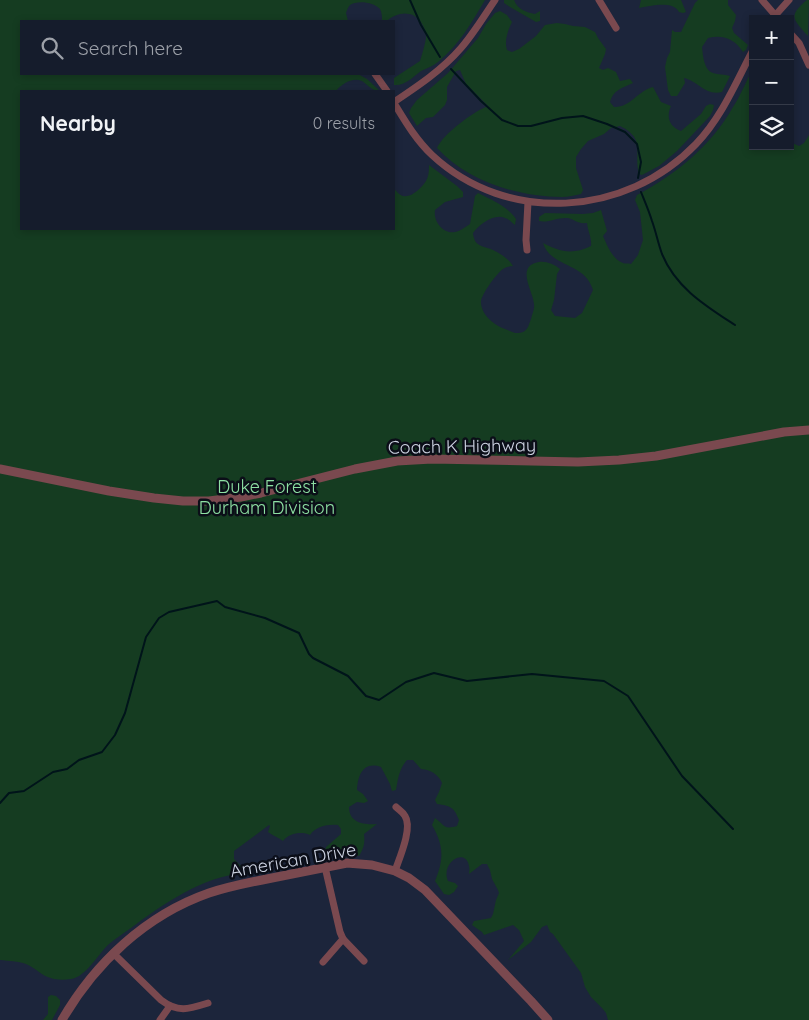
<!DOCTYPE html>
<html lang="en">
<head>
<meta charset="utf-8">
<style>
	:root { --surface:#151c2c; --page:#1e2534; --text:#f1f3f6; --muted:#9da1a9; --line:#343a48 }
	body { margin:0; font-family:Quicksand,sans-serif; background:var(--page); color:var(--text) }
	.controls { position:absolute; right:15px; top:15px; display:grid; overflow:hidden; border-radius:0px; box-shadow:0 2px 8px #0003 }
	.controls button { width:45px; height:45px; display:grid; place-items:center; padding:0; border:0; border-bottom:1px solid var(--line); background:var(--surface); color:var(--text); font:25px sans-serif }
	.list { margin:0; padding:0; list-style:none }
	h2 { display:flex; justify-content:space-between; align-items:center; height:65px; margin:0; padding:0 20px; font-size:21px }
	h2 small { font-size:16px; font-weight:400; color:var(--muted) }
	.icon { flex:none; width:28px; height:28px; fill:none; stroke:currentColor; stroke-width:2; stroke-linecap:round; stroke-linejoin:round }
	.map { position:relative; flex:none; width:809px; height:1020px; overflow:hidden }
	.search { position:absolute; background:var(--surface); box-shadow:0 2px 8px #0003; left:20px; top:20px; width:375px; height:55px; display:flex; align-items:center; gap:12px; box-sizing:border-box; padding:0 18px; border-radius:0px; color:var(--muted); font-size:19px }
	.panel { position:absolute; background:var(--surface); box-shadow:0 2px 8px #0003; left:20px; top:90px; width:375px; height:140px; border-radius:0px }
	.map>svg:first-child { display:block }
</style>
</head>
<body>
<div class="map">
<svg width="809" height="1020" viewBox="0 0 809 1020">
	<rect width="100%" height="100%" fill="#1c253b"/>
	<g fill="#153c21">
		<path d="M 0,0 L 485,0 C 472,22 459,45 438,62 C 433,66 427,68 421,71 C 413,77 405,86 394,85 L 394,78 L 420,61 C 422,54 425,45 426,38 C 427,29 419,15 409,14 C 402,12 392,16 387,21 L 382,21 C 382,17 382,13 380,9 C 374,2 357,0 350,5 C 348,7 347,10 346,13 L 348,21 L 21,21 L 21,74 L 322,74 L 327,75 L 329,74 L 358,74 L 367,79 L 380,91 C 372,91 368,85 362,81 C 352,77 342,84 336,91 L 21,91 L 21,229 L 394,229 L 394,188 C 396,191 399,195 403,196 C 412,198 422,187 426,181 C 429,176 429,170 429,165 L 457,186 L 463,192 L 463,197 L 445,202 L 435,210 C 433,221 443,234 455,232 C 461,231 465,227 470,224 L 475,196 L 478,193 C 492,200 507,206 516,219 L 515,225 C 512,223 509,219 505,218 C 494,213 479,225 473,233 C 473,235 474,238 475,241 C 479,247 487,247 493,250 C 501,254 509,259 513,266 C 510,266 506,267 503,269 C 496,274 482,294 481,301 C 480,314 495,326 505,329 C 511,331 516,335 523,332 C 528,330 529,324 531,319 C 532,314 535,309 534,304 C 533,291 515,266 539,262 C 546,261 554,264 560,269 L 557,274 L 554,300 L 551,310 L 555,316 L 575,318 L 582,313 L 593,290 C 585,262 551,268 543,243 C 552,248 565,253 575,251 C 580,251 586,248 591,246 C 592,238 588,232 587,223 C 577,224 576,220 568,218 C 557,217 549,223 539,221 L 539,217 L 545,213 L 583,214 L 593,213 L 601,210 L 607,231 L 603,236 C 607,245 612,259 623,263 C 625,264 628,263 631,264 L 638,255 L 643,240 L 640,212 L 635,200 L 637,195 C 675,175 711,146 733,107 C 741,95 746,81 753,69 L 753,91 L 751,94 L 753,97 L 753,146 L 790,146 L 790,142 L 799,146 L 804,143 L 809,135 L 809,1020 L 608,1020 L 606,1013 L 602,1008 L 591,997 L 585,987 L 581,973 L 553,934 L 550,932 L 547,925 L 542,927 L 531,942 L 508,960 L 524,941 L 519,930 L 513,925 L 484,935 L 482,932 L 472,925 L 474,921 L 491,918 L 493,914 L 496,900 L 499,893 L 498,890 L 492,879 L 490,870 L 487,864 L 482,864 L 469,874 C 469,872 470,869 469,866 C 466,847 440,862 448,881 L 455,883 L 458,886 L 454,892 L 449,895 L 444,894 L 435,881 C 444,859 444,846 432,825 L 435,818 C 445,825 443,830 457,826 L 459,820 C 454,807 451,806 437,804 L 435,800 L 439,792 L 442,783 C 438,774 431,770 421,769 L 413,760 L 407,760 C 399,769 398,779 396,790 L 392,791 L 390,784 L 381,767 C 363,761 358,775 357,790 L 363,794 L 368,801 L 364,803 L 357,802 L 349,807 C 349,823 364,825 377,824 L 364,834 C 365,843 364,848 359,856 C 348,853 336,855 325,851 L 326,847 L 341,834 L 341,829 L 338,825 C 328,824 316,826 310,835 C 302,831 289,833 283,841 C 278,837 273,836 268,832 L 270,826 L 269,825 L 234,851 L 234,859 L 240,865 L 248,867 L 250,870 L 246,874 C 209,872 160,906 131,928 C 124,933 116,938 109,944 C 98,954 86,977 71,979 C 59,981 48,979 39,972 C 35,969 31,966 26,964 C 18,961 9,961 0,960 Z"/>
		<path d="M 504,0 L 514,0 C 518,10 526,12 535,14 L 540,11 L 540,21 L 536,22 L 510,7 L 504,3 Z"/>
		<path d="M 641,0 L 681,0 L 686,12 L 683,13 L 679,12 C 673,0 650,6 639,8 Z"/>
		<path d="M 698,0 L 728,0 L 728,5 L 736,15 L 735,21 L 732,28 L 734,33 L 748,45 L 746,50 L 743,52 C 735,39 723,34 708,38 L 702,47 C 703,56 704,70 713,73 C 718,75 725,74 730,76 L 722,92 C 705,96 698,81 684,78 L 685,83 L 677,96 L 671,96 L 668,90 L 665,67 L 667,58 L 670,52 L 672,30 L 675,32 L 681,32 L 695,3 Z"/>
		<path d="M 807,0 L 809,0 L 808,36 C 794,20 787,16 807,0 Z"/>
		<path d="M 500,11 L 507,15 L 512,22 C 508,30 504,41 507,50 L 512,52 L 519,49 L 536,36 L 545,25 L 557,23 L 565,24 L 573,26 L 585,27 L 595,32 L 598,38 L 606,49 L 605,54 L 599,68 L 603,70 L 608,68 L 616,72 L 620,81 L 630,79 L 633,83 C 622,88 613,90 610,102 L 614,107 C 630,108 639,90 653,87 L 661,102 L 671,106 C 666,116 669,127 681,131 L 701,114 L 706,106 L 710,104 L 714,105 L 713,110 L 710,116 L 677,151 L 659,166 L 642,175 L 639,174 C 633,153 647,139 620,126 L 611,128 L 604,134 L 588,141 L 581,149 L 576,157 L 576,168 L 583,190 L 581,194 C 575,195 568,197 562,197 C 518,197 467,181 437,148 C 443,134 474,111 488,106 L 466,84 L 460,70 L 456,71 L 447,87 L 447,100 L 445,105 L 433,117 L 426,118 L 417,126 L 409,113 L 411,108 L 417,100 L 448,73 L 478,38 L 486,24 L 495,13 Z"/>
		<path d="M 51,995 L 56,996 L 60,1000 L 60,1005 L 52,1020 L 43,1020 L 48,1014 L 48,997 Z"/>
	</g>
	<g fill="none" stroke-linecap="round" stroke-linejoin="round">
		<g stroke="#00141a" stroke-width="2">
			<path d="M 410,0 L 421,25 L 440,57"/>
			<path d="M 451,69 L 481,101 L 502,120 L 518,126 L 531,126 L 562,118 L 583,116 L 607,124 L 625,132 L 637,144 L 641,162 L 638,178"/>
			<path d="M 641,192 C 645,202 649,211 652,221 C 656,232 658,243 662,254 C 676,288 706,306 735,325"/>
			<path d="M 0,803 L 9,793 L 24,791 L 53,772 L 67,769 L 79,760 L 102,752 L 115,735 L 125,713 L 146,637 L 159,618 L 169,612 L 217,601 L 225,607 L 265,618 L 299,633 L 309,654 L 313,658 L 348,676 L 366,696 L 379,700 L 406,682 L 434,673 L 467,681 L 532,674 L 604,681 L 628,696 L 682,776 L 733,829"/>
		</g>
		<g stroke="#7a494f" stroke-width="7">
			<path d="M 599,0 L 616,28"/>
			<path d="M 762,0 L 775,15"/>
			<path d="M 772,19 L 789,0"/>
			<path d="M 790,33 L 799,43 L 809,65"/>
			<path d="M 375,74 L 387,91"/>
			<path d="M 394,102 C 418,86 442,70 461,48 C 474,33 484,16 495,0"/>
			<path d="M 394,103 C 405,121 416,140 432,155 C 507,225 626,217 696,144 C 722,117 736,82 753,50"/>
			<path d="M 527,250 L 526,240 L 528,202"/>
			<path d="M 325,867 L 340,932 L 343,939 L 364,961"/>
			<path d="M 395,871 C 399,859 413,828 405,816 C 403,812 399,810 396,807"/>
			<path d="M 113,953 L 161,1000 C 178,1013 189,1009 208,1003"/>
			<path d="M 323,962 L 343,939"/>
			<path d="M 160,1020 L 170,1006"/>
		</g>
		<g stroke="#7a494f" stroke-width="9">
			<path d="M 0,469 L 109,491 L 154,498 L 183,501 L 209,501 L 241,497 L 261,493 L 355,469 L 397,461 L 432,459 L 578,462 L 619,460 L 656,456 L 784,432 L 809,430"/>
			<path d="M 62,1020 C 95,963 146,915 209,893 C 230,886 251,882 272,878 C 297,873 322,868 347,863 L 372,865 L 395,871 L 409,878 L 425,890 L 531,1001 L 548,1020"/>
		</g>
	</g>
	<g text-anchor="middle" dominant-baseline="central" stroke-width="5" stroke-linejoin="round" paint-order="stroke">
		<g font-size="18" fill="#ccd2e1" stroke="#0b0e18">
			<text transform="translate(462 446) rotate(-1)">Coach K Highway</text>
			<text transform="translate(293 860) rotate(-10)">American Drive</text>
		</g>
		<g font-size="18" fill="#8ee1a3" stroke="#0b0e18">
			<text x="267" y="486">Duke Forest<tspan x="267" dy="21">Durham Division</tspan></text>
		</g>
	</g>
</svg>
<div class="controls">
<button>+</button>
<button>−</button>
<button><svg class="icon" aria-label="layers" viewBox="0 0 24 24"><path d="M12 4l9 5-9 5-9-5zM3 14l9 5 9-5"/></svg></button>
</div>
<div class="search"><svg class="icon" aria-label="search" viewBox="0 0 24 24"><circle cx="10" cy="10" r="6"/><path d="M15 15l6 6"/></svg>Search here</div>
<section class="panel">
<h2>Nearby<small>0 results</small></h2>
<ul class="list">
</ul>
</section>
</div>
</body>
</html>
